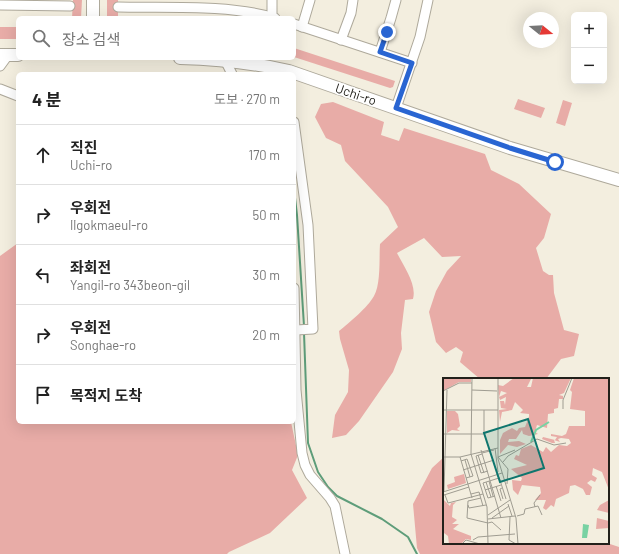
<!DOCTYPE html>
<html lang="ko">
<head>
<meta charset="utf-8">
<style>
	:root { --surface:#fff; --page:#f2f2f2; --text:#222; --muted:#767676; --line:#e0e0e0 }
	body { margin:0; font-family:Barlow,"Noto Sans KR",sans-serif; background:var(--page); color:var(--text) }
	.controls { position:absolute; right:12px; top:12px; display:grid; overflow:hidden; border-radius:6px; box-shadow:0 4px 16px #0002 }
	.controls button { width:36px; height:36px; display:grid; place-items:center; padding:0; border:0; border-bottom:1px solid var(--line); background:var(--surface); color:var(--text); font:20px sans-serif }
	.compass { position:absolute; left:523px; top:12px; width:36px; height:36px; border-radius:50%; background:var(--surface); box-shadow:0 4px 16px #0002; rotate:108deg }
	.stop { position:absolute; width:12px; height:12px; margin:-9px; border:3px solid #2965d2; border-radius:50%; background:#fff }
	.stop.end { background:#2965d2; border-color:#fff; box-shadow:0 1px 4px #0008 }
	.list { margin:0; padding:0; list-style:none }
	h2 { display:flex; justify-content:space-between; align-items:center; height:52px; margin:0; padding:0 16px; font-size:17px }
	h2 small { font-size:13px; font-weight:400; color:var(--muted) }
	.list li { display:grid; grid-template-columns:26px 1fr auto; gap:12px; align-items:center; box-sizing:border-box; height:60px; padding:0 16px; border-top:1px solid var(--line) }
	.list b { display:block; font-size:15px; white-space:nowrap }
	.list p { margin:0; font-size:13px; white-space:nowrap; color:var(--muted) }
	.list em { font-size:13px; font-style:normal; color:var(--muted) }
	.icon { flex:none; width:22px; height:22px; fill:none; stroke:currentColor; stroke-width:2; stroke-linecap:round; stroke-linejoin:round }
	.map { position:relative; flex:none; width:619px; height:554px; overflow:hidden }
	.search { position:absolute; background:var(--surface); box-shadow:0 4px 16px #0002; left:16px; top:16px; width:280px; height:44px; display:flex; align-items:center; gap:10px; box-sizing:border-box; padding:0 14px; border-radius:6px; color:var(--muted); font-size:15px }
	.panel { position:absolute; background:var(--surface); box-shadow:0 4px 16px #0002; left:16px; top:72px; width:280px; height:352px; border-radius:6px }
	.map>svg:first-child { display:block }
</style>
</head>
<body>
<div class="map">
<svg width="619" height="554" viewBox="0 0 619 554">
	<rect width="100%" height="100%" fill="#f3eedf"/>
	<g fill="#e8aca7">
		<path d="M 73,0 L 82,0 L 81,18 L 72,18 Z"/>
		<rect x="107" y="0" width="11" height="18"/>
		<rect x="0" y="27" width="18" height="12"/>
		<path d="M 294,48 L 395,81 L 393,87 L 390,88 L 294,57 Z"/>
		<path d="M 518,99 L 545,108 L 541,118 L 514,109 Z"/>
		<path d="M 563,100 L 572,103 L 565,126 L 556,123 Z"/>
		<path d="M 333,102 L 384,122 L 381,135 L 399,141 L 404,128 L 485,154 L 491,170 L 519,184 L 551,214 L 544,238 L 536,248 L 543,271 L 549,275 L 553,275 L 554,293 L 564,330 L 579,334 L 574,356 L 561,359 L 546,379 L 480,379 L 460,362 L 463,352 L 456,347 L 446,353 L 436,342 L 429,312 L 436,291 L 447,271 L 461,256 L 442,257 L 424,238 L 397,253 C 404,267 417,284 413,299 L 405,300 L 401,333 L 402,349 L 393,372 L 359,421 L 346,435 L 332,438 L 335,415 L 348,392 L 349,370 L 340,339 L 339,331 C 349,323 368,307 374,296 C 381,284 379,258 380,244 L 398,227 L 388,207 L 345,161 L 341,145 L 326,138 L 315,117 L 321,104 Z"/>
		<path d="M 18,243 L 18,422 L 291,422 L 298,455 L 292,470 L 307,498 L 270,533 L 229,552 L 227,554 L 0,554 L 0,256 Z"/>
		<path d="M 444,457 L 444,543 L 607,543 L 619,547 L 619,554 L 420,554 L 417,548 L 413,504 L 432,468 Z"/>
	</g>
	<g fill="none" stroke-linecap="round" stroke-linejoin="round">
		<g stroke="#5e9d7a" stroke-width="2">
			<path d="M 294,189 L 297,215 L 304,326"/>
			<path d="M 304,333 L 308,443 L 318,472 L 328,487 L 337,496 L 382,519 L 408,537 L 417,554"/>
		</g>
		<g stroke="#aea99b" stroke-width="11">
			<g id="minor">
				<path d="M 0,5 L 70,6"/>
				<path d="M 118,7 C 167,8 228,4 275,18"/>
				<path d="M 272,17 L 272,0"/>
				<path d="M 294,24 L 412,63"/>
				<path d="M 302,27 L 310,0"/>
				<path d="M 341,40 L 351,13 L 353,0"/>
				<path d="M 380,52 L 391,18 L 396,0"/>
				<path d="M 225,60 L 232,74"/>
				<path d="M 0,66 L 8,55"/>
				<path d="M 0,89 L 18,96"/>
				<path d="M 396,108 L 420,37 L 428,0"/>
				<path d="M 294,122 L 308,225 L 313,329 L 296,330"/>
				<path d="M 294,288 L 296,390 L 302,453 L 305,465 L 310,475 L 330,498 L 335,506 L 345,554"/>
			</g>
		</g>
		<g stroke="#aea99b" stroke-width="14">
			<g id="major">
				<path d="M 93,18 L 93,0"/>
				<path d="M 0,55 L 18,55"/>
				<path d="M 180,58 C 218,59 251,62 289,71 L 510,148 L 619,180"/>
			</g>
		</g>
		<use href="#minor" stroke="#fff" stroke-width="9"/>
		<use href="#major" stroke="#fff" stroke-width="12"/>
	</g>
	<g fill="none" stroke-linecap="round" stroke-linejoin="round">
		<path stroke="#2965d2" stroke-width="5" d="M 387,32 L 380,52 L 412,63 L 396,108 L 510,148 L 555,162"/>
	</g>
	<g text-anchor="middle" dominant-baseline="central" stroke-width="3.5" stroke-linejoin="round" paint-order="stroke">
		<g font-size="13" fill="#22211b" stroke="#fff">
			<text transform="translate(356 94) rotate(19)">Uchi-ro</text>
		</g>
	</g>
	<g transform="translate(443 378)">
		<rect width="166" height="166" fill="#f3eedf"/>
		<path d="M 0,0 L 28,0 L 28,4 L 16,4 L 0,13 ZM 71,0 L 88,1 L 84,9 L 88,9 L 90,0 L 128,0 L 121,15 L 116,17 L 120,18 L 120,21 L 116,21 L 115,30 L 111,31 L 111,35 L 105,36 L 104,50 L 94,47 L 92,54 L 95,56 L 86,58 L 80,56 L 79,52 L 73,61 L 66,61 L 65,64 L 76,63 L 83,66 L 74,69 L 65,67 L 57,76 L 57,62 L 60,55 L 69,50 L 74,53 L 76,50 L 82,49 L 86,39 L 86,36 L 77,35 L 80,32 L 72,24 L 69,32 L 59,34 L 57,44 L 56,32 L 64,31 L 58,30 L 57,23 L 61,23 L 62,27 L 63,19 L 57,22 L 56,19 L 64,15 L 58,13 L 56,19 L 55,7 L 60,8 ZM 131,0 L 166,0 L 166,112 L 159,94 L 150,90 L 149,97 L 154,100 L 152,104 L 148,102 L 144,105 L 149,109 L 147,117 L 143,117 L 140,111 L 132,107 L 127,108 L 126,115 L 113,121 L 111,129 L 108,127 L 103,132 L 100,130 L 103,122 L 92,122 L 98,115 L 97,109 L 79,107 L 75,117 L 70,112 L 69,102 L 78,103 L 79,100 L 68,91 L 84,87 L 71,81 L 73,77 L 76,78 L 78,71 L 88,67 L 100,74 L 103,69 L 108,74 L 116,67 L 124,68 L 128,65 L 126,61 L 118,60 L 115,61 L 117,64 L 111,62 L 112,65 L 109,65 L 99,61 L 100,59 L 112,62 L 114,59 L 108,58 L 108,56 L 119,58 L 123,56 L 126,48 L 142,48 L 142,33 L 127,31 L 129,14 L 127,12 ZM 4,33 L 12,33 L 15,36 L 17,48 L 14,51 L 17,53 L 9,52 L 4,55 ZM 21,96 L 23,105 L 5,111 L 4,107 L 12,104 L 11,99 ZM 0,121 L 7,128 L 8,125 L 13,124 L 10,127 L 9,139 L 14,142 L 9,146 L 16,146 L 10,151 L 28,158 L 28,162 L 23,161 L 18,166 L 6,166 L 5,158 L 1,155 L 0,158 ZM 166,122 L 166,135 L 154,132 L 157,127 ZM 154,140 L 166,143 L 166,150 L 153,151 Z" fill="#e8aca7"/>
		<path d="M 140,146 L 146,147 L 144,160 L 139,160 Z" fill="#78d2a3"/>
		<path fill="none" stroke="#78d2a3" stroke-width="2" d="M 88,64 L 93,52 L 106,44"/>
		<path fill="none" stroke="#9f9c91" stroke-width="1" d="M 29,0 L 28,76 L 44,129 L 45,166M 55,0 L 55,81 L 73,140 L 75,166M 29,12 L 54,13M 0,13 L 16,5 L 29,5M 120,31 L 120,22 L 129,0M 0,32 L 55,32M 0,56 L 41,56 L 41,32M 52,70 L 55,94M 38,72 L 58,140M 39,75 L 51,72M 39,76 L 33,78 L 38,95 L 45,93M 35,77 L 41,95M 0,79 L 17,79 L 55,70M 17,79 L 29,120M 22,82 L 27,99M 18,83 L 24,81 L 30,98 L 23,100M 60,84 L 65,78 L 94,61 L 111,67 L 123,65M 20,92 L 51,82M 56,99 L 63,121M 46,103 L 50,118M 43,104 L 48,119M 64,106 L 65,91 L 55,79 L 72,72M 53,108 L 58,123M 59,110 L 57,111 L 60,121M 42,112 L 58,107M 1,113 L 4,12M 0,114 L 59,95M 0,115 L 1,117 L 26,109M 28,116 L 36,114 L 40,128M 2,117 L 5,125 L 40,116M 52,118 L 45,120 L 40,105 L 56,100M 25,123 L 24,140 L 45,145M 25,123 L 38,120M 65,126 L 69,138M 25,127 L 26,130 L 43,127M 92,129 L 91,125 L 97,117M 45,137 L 67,122M 74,138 L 81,136 L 82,131 L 95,128 L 99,137M 67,139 L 66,162 L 73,166M 49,140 L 66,128M 45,141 L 72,138M 45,145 L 49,144 L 58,152M 30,162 L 35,159 L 72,156M 19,166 L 23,162 L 37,166"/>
		<path fill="#0f766e" fill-opacity="0.15" stroke="#0f766e" stroke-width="2" d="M 85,41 L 101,90 L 57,104 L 41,55 Z"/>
		<rect width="166" height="166" fill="none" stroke="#22211b" stroke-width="2"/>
	</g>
</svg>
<div class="controls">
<button>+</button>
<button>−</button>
</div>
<svg class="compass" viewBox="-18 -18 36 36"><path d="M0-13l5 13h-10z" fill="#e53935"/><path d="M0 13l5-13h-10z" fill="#767676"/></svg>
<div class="stop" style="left:555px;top:162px"></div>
<div class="stop end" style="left:387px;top:32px"></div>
<div class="search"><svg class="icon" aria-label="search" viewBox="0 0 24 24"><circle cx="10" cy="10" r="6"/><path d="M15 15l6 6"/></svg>장소 검색</div>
<section class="panel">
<h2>4 분<small>도보 · 270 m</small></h2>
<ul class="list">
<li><svg class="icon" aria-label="ahead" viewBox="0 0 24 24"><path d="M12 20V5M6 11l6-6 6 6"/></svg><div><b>직진</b><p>Uchi-ro</p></div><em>170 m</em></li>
<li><svg class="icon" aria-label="right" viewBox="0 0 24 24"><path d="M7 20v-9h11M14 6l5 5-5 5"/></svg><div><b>우회전</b><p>Ilgokmaeul-ro</p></div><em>50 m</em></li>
<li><svg class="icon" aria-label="left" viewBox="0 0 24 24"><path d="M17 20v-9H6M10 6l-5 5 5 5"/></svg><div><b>좌회전</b><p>Yangil-ro 343beon-gil</p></div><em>30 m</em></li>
<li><svg class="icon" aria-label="right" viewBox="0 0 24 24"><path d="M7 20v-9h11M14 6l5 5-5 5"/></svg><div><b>우회전</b><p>Songhae-ro</p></div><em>20 m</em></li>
<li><svg class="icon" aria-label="arrive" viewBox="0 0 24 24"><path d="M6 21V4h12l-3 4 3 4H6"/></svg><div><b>목적지 도착</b></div></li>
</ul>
</section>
</div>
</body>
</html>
